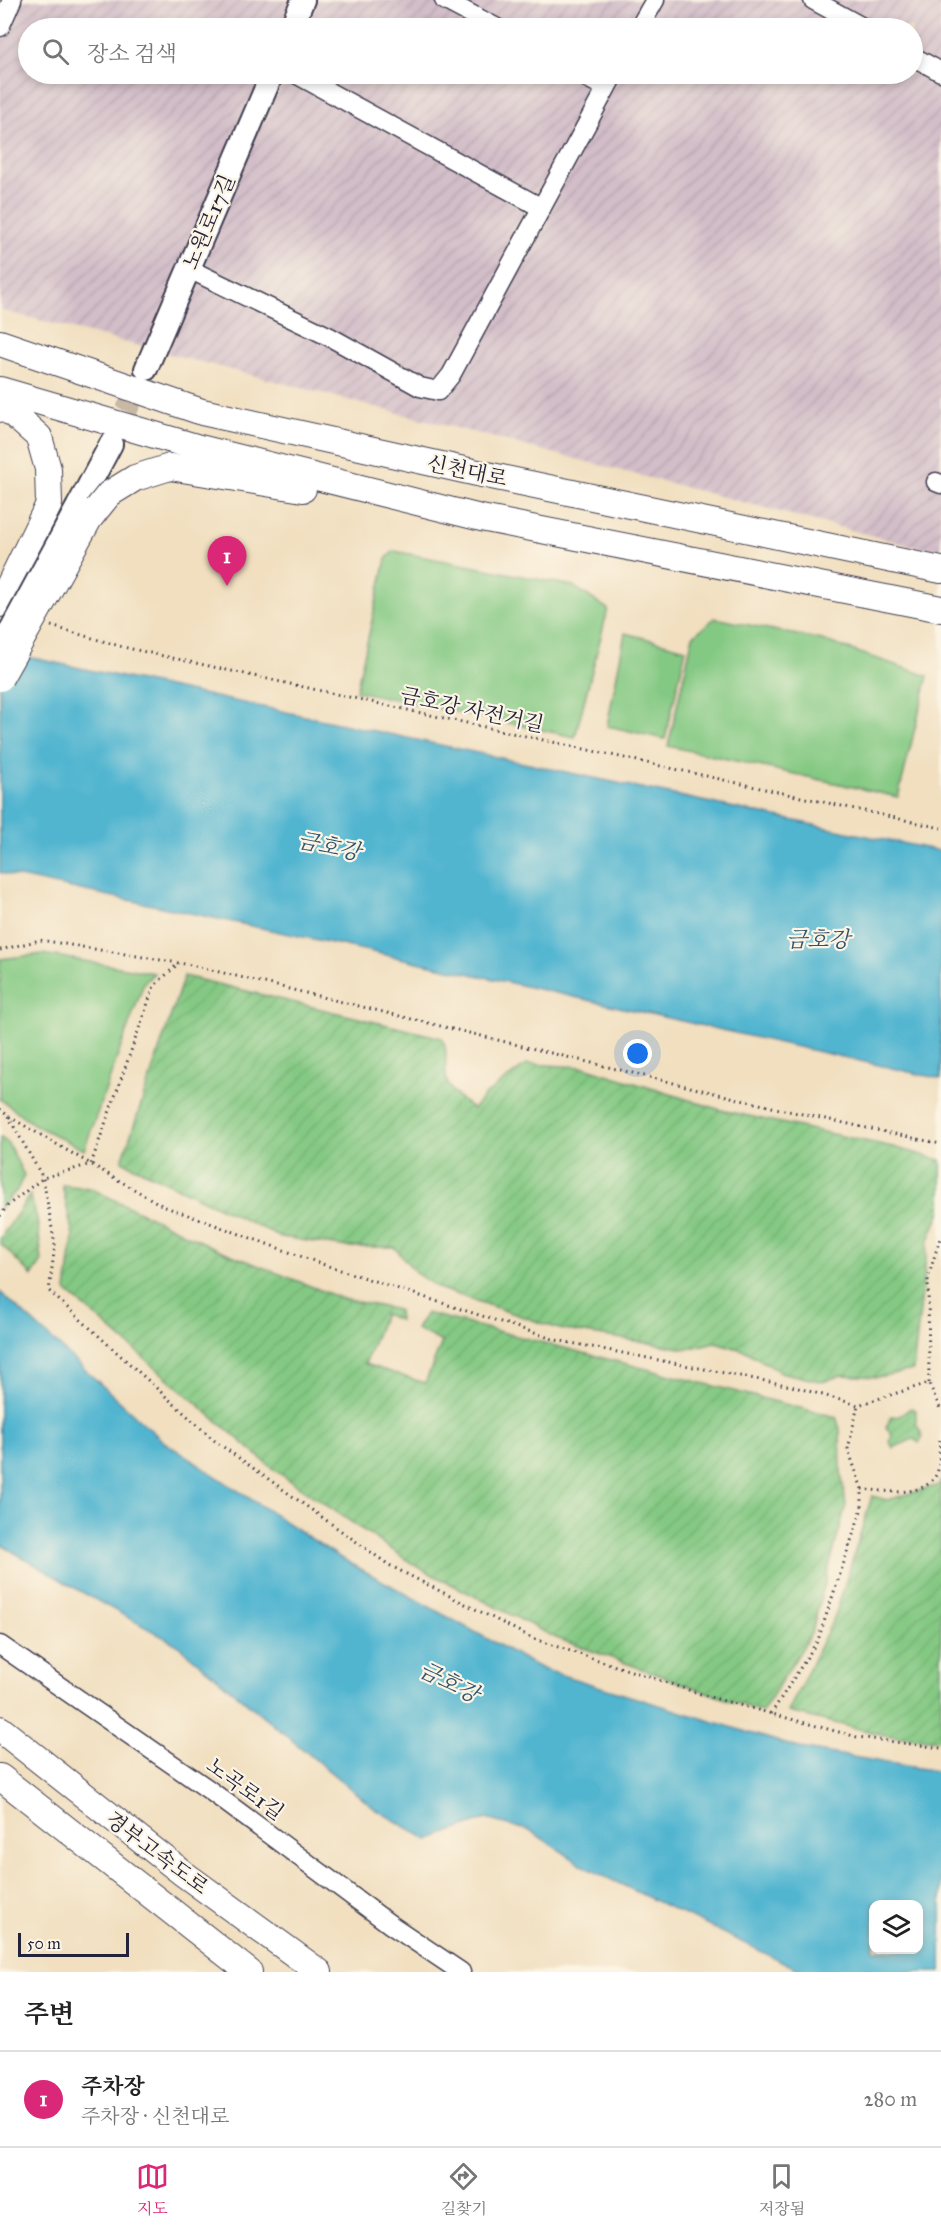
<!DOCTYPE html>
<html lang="ko">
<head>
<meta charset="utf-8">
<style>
	:root { --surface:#fff; --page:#f6f6f6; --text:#222; --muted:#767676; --line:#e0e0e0; --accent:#db2777 }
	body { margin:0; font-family:"IM FELL Great Primer","Noto Serif KR",serif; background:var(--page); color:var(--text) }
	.controls { position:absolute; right:18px; bottom:18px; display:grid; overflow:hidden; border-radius:12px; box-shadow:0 3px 9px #0003 }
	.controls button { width:54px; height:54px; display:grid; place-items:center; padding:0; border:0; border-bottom:2px solid var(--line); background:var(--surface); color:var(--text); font:30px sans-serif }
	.scale { position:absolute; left:18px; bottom:15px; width:111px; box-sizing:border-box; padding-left:6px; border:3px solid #22223b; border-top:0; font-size:16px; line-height:21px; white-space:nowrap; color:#22223b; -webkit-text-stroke:4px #fcf5e5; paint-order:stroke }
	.you { position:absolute; left:638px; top:1054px; width:21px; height:21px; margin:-15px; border:4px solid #fff; border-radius:50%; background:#1a73e8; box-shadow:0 0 0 9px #1a73e833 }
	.badge { display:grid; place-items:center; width:39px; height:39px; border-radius:50%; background:var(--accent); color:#fff; font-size:20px; font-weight:700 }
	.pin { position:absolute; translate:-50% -50px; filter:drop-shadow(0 2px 3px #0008) }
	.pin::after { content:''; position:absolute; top:32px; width:21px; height:18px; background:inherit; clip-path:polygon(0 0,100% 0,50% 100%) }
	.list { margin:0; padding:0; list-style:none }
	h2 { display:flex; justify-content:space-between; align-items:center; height:78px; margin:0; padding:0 24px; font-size:26px }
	h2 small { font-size:20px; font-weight:400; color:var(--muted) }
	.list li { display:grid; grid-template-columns:39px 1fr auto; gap:18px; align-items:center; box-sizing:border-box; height:96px; padding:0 24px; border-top:2px solid var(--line) }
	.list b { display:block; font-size:22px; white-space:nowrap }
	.list p { margin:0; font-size:20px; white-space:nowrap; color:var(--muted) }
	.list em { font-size:20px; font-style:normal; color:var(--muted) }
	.icon { flex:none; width:33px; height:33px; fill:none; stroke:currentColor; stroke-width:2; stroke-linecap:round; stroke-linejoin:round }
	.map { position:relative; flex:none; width:941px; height:1972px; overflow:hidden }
	.search { position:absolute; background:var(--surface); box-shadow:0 3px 9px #0003; left:18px; right:18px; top:18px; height:66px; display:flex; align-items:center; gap:15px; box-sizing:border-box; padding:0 21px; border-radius:33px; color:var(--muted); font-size:22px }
	.sheet { height:174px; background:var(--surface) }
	nav { display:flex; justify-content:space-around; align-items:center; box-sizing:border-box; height:84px; border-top:2px solid var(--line); background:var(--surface); font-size:16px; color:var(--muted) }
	nav a { display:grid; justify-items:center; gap:3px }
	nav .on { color:var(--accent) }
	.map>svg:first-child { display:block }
</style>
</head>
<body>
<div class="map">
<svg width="941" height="1972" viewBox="0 0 941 1972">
	<defs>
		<pattern id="industrial-furrows" width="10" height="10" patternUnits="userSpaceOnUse" patternTransform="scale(1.5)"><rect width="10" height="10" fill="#d2bdc8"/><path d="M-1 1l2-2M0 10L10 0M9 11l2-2" fill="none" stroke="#b4a2ad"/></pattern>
		<pattern id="garden-furrows" width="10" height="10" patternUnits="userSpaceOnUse" patternTransform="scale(1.5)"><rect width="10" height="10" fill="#84c983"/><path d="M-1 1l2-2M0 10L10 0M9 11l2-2" fill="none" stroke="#72ac72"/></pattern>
	</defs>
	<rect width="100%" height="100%" fill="#fcf5e5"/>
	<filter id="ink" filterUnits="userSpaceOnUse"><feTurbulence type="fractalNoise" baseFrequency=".0167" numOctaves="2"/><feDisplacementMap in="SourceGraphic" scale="12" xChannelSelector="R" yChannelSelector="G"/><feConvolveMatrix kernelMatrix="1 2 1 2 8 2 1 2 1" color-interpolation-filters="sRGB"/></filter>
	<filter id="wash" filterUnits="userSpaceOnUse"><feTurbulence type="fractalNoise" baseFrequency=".008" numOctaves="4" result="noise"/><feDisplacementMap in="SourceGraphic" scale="24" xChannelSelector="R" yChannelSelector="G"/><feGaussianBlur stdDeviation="1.35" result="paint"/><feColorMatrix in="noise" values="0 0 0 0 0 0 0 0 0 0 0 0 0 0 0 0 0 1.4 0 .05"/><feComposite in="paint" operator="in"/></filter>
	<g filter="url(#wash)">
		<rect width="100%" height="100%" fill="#f1dfc0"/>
		<path fill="url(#industrial-furrows)" fill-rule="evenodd" d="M 0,0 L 941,0 L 941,550 L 916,547 L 0,310 ZM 28,28 L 912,28 L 912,74 L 28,74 Z"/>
		<g fill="#84c983" stroke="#53765f" stroke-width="1.5">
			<path d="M 394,551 L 573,586 L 608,609 L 575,737 L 356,691 L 386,559 Z"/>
			<path d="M 715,618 L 822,640 L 928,676 L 898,797 L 668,746 L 693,636 Z"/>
			<path d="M 625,633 L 686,649 L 665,739 L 607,726 Z"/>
			<path d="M 43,954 L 154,973 L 144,983 L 84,1150 L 35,1125 L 0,1099 L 0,959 Z"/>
			<path d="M 0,1137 L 8,1143 L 24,1175 L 17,1190 L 0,1208 Z"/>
		</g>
		<g fill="url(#garden-furrows)" stroke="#53765f" stroke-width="1.5">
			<path d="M 184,976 L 442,1038 C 451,1052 440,1076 451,1089 C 456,1097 466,1103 473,1109 L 485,1095 L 527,1064 L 584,1067 L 721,1110 L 893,1147 L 941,1160 L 941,1211 L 928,1242 L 913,1370 L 877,1377 L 841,1375 L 823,1382 L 780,1372 L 746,1351 L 715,1342 L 687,1349 L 559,1329 L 438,1288 L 417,1274 L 394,1247 L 347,1247 L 281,1237 L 122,1161 Z"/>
			<path d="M 62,1185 L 90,1188 L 217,1249 L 343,1299 L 398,1310 L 399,1320 L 384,1314 L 365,1364 L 425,1383 L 442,1342 L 416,1329 L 426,1313 L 836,1417 L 840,1429 L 841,1471 L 846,1505 L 811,1634 L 762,1712 L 556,1638 L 416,1566 L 273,1469 L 66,1291 L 73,1236 Z"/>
			<path d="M 30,1195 L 37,1218 L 42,1261 L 32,1276 L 0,1243 L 0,1239 Z"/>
			<path d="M 911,1408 L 916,1410 L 916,1423 L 923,1436 L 919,1443 L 913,1439 L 893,1448 L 890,1442 C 893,1435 892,1432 886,1428 L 891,1416 C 902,1418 902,1413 911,1408 Z"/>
			<path d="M 941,1480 L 941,1740 L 889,1736 L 788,1712 L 836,1613 L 872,1496 L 887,1500 L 939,1485 Z"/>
		</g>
		<g fill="#51b5d0" stroke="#3a6c86" stroke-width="1.5" fill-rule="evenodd">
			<path d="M 0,648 L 19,655 L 847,832 L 941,851 L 941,1079 L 337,944 L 0,873 Z"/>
			<path d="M 0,1292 L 164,1442 L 339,1557 L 542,1669 L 799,1748 L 941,1772 L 941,1972 L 804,1972 L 587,1868 L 531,1831 L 486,1819 L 428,1840 L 375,1809 L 176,1644 L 80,1591 L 0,1544 ZM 874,1904 L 918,1904 L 918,1950 L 874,1950 Z"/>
		</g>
	</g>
	<g filter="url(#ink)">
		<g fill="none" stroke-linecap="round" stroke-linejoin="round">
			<path stroke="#c8b9a5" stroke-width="22" stroke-dasharray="22 11" stroke-linecap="butt" d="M 112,441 L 144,374"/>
			<g stroke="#413e4f" stroke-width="21">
				<g id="minor">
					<path d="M 444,0 L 497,28"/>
					<path d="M 813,0 L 864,28"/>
					<path d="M 0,27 L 12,0"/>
					<path d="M 639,28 L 655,0"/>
					<path d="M 912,56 L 941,72"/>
					<path d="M 296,74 L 540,207"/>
					<path d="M 580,74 L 606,88"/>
					<path d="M 189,269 L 330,337 L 420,387 L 438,391 L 451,375 L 614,74"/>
					<path d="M 936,482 L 941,484"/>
					<path d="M 0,1645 L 208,1789 L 391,1925 L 461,1972"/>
				</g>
			</g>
			<g stroke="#413e4f" stroke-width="26">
				<g id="major">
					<path d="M 291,28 L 303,0"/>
					<path d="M 146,369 L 272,74"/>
					<path d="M 78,506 L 111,444"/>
				</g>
			</g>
			<g stroke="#413e4f" stroke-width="28">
				<g id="highway">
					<path d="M 0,343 L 202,412 L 482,474 L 941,570"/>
					<path d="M 0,390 L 196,447 L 481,518 L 941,609"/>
					<path d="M 0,407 L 12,413 L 39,437 L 48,469 L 49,504 L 0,604"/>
					<path d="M 170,467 L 303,489"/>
					<path d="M 0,1729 L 184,1874 L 319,1972"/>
					<path d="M 0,1777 L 249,1972"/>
				</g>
			</g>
			<g stroke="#413e4f" stroke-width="3" stroke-dasharray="1.5 4.5" stroke-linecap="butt">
				<path d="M 51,626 L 123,647 L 941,828"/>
				<path d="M 0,950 L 40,940 L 191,965 L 784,1110 L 941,1144"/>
				<path d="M 0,1109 L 8,1116 L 163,1206 L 322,1264 L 556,1340 L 791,1386 L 858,1405 L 929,1383 L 941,1411"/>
				<path d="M 8,1116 L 43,1178 L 55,1245 L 49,1291 L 215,1441 L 389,1565 L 534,1639 L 710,1697 L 857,1737 L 941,1748"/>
				<path d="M 0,1216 L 8,1205 L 43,1178 L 91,1164 L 154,986 L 179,963"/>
				<path d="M 929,1383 L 928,1278 L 941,1235"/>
				<path d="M 862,1489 C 885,1491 925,1499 937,1473 C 940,1467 939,1448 940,1440"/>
				<path d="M 771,1714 L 818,1640 L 862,1508 L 862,1489 L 848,1449 L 858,1405"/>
			</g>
			<use href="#minor" stroke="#fff" stroke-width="18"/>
			<use href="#major" stroke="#fff" stroke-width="22"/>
			<use href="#highway" stroke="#fff" stroke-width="26"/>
			<g stroke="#413e4f" stroke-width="26" stroke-linecap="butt">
				<path id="major-bridge" d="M 0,650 L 78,506"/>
			</g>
			<g stroke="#413e4f" stroke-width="28" stroke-linecap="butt">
				<path id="highway-bridge" d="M 0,678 L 89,519 L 109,494 L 135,478 L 170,467"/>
			</g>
			<use href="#major-bridge" stroke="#fff" stroke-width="22"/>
			<use href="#highway-bridge" stroke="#fff" stroke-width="26"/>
		</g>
	</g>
	<g text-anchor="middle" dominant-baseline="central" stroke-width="4.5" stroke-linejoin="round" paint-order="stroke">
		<g font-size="21" fill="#22223b" stroke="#fcf5e5">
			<text transform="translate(209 222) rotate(-67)">노원로17길</text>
			<text transform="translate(467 471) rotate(12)">신천대로</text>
			<text transform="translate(472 710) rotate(12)">금호강 자전거길</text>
			<text transform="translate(245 1789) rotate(36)">노곡로1길</text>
			<text transform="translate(157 1853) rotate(37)">경부고속도로</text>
		</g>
		<g font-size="22" font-style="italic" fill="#32556f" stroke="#fcf5e5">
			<text transform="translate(329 846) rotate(12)">금호강</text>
			<text x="818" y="939">금호강</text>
			<text transform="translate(449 1682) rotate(26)">금호강</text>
		</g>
	</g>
</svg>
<div class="controls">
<button><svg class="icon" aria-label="layers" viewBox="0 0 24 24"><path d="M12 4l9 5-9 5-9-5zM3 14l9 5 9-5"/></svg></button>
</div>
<div class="scale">50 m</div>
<div class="you"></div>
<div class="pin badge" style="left:227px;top:586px">1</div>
<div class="search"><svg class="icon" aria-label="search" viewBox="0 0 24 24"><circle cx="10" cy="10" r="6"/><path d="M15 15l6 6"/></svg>장소 검색</div>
</div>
<section class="sheet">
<h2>주변<small></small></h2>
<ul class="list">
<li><span class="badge">1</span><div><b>주차장</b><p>주차장 · 신천대로</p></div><em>280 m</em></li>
</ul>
</section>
<nav>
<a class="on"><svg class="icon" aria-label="map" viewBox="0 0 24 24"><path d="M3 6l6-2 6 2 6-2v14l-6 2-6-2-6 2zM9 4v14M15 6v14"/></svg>지도</a>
<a><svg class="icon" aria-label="directions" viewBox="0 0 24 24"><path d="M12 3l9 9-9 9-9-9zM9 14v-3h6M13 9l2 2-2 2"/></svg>길찾기</a>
<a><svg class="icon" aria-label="saved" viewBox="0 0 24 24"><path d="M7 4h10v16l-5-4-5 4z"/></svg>저장됨</a>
</nav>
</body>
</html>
